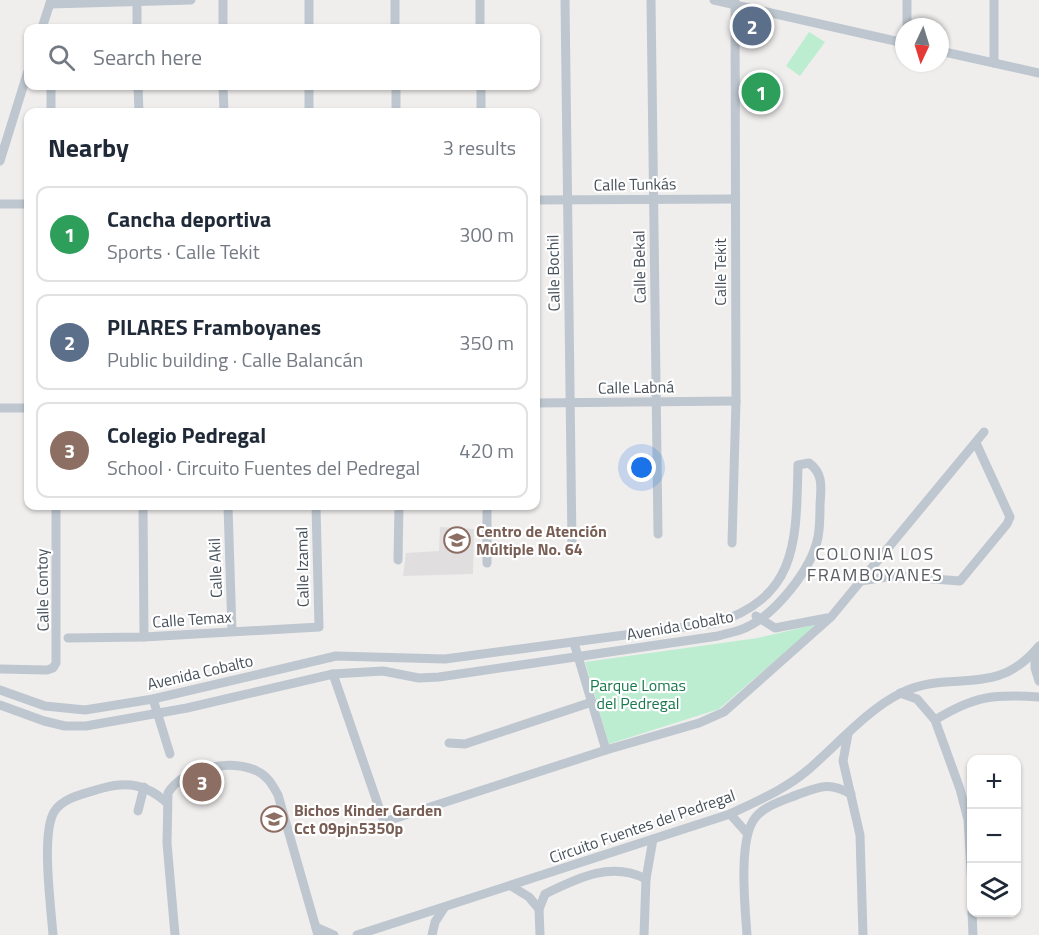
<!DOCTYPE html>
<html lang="en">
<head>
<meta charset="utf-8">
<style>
	:root { --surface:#fff; --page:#f6f6f7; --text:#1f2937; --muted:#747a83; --line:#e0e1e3; --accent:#0b8043 }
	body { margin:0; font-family:"Titillium Web",sans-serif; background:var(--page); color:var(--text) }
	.controls { position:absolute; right:18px; bottom:18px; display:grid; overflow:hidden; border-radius:12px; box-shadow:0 2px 4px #0004 }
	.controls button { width:54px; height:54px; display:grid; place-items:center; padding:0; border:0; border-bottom:2px solid var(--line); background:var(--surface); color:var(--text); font:30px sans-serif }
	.compass { position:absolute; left:895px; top:18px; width:54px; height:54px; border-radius:50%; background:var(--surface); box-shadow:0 2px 4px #0004; rotate:184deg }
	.you { position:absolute; left:642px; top:468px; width:21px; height:21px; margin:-15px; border:4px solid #fff; border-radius:50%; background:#1a73e8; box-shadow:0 0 0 9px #1a73e833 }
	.badge { display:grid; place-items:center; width:39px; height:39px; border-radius:50%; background:var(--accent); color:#fff; font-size:20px; font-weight:700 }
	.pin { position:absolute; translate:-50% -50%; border:3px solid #fff; box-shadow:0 2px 6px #0006 }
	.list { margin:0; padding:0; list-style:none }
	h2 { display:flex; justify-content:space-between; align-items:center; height:78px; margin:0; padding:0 24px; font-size:26px }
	h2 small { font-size:20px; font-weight:400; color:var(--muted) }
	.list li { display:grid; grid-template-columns:39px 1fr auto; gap:18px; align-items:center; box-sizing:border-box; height:96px; margin:0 12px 12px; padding:0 12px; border:2px solid var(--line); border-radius:12px }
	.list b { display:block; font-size:22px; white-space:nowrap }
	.list p { margin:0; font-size:20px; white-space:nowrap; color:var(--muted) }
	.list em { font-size:20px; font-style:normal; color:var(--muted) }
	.icon { flex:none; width:33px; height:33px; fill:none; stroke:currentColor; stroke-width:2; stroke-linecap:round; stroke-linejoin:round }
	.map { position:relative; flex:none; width:1039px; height:935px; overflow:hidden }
	.search { position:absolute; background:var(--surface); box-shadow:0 2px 4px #0004; left:24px; top:24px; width:516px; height:66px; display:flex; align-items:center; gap:15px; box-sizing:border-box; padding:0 21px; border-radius:12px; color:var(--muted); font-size:22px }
	.panel { position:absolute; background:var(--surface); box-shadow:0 2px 4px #0004; left:24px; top:108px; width:516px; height:402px; border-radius:12px }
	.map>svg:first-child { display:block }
</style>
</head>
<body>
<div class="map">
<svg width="1039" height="935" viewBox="0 0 1039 935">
	<rect width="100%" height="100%" fill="#f0eded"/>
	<path fill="#e1dedf" d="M 440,527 L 474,529 L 473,574 L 403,576 L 406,553 L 439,551 Z"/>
	<g fill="#bcedd1">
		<path d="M 809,32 L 825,42 L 800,76 L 786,66 Z"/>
		<path d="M 775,74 L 784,90 L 745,109 L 739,94 Z"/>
		<path d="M 818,624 L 719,709 L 609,744 L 585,662 L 758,638 Z"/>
	</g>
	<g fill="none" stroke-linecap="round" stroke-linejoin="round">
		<g stroke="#bec7cf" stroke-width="9">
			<path d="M 137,0 L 137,28"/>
			<path d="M 223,0 L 223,28"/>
			<path d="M 309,0 L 309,28"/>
			<path d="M 395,0 L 395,28"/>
			<path d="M 480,0 L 480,28"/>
			<path d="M 565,0 L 572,545"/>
			<path d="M 651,0 L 658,534"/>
			<path d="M 714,0 L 904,43"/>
			<path d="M 50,4 L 191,0"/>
			<path d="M 907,27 L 907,0"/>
			<path d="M 42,28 L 51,0"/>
			<path d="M 940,51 L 1039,73"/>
			<path d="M 994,63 L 994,0"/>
			<path d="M 51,86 L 51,112"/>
			<path d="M 138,86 L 139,112"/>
			<path d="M 223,86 L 224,112"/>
			<path d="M 309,86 L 309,112"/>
			<path d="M 396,86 L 396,112"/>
			<path d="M 481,86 L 481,112"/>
			<path d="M 0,161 L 28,71"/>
			<path d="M 536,200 L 735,199"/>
			<path d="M 0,204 L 28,204"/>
			<path d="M 536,403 L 736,401"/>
			<path d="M 0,408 L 28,408"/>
			<path d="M 143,506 L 144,637"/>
			<path d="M 228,506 L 232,631"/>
			<path d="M 487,506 L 487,563"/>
			<path d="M 732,543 L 736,401 L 735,0"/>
			<path d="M 398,560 L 399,506"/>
			<path d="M 860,581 L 894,576 L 960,581 L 1007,524 L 1010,517 L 976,443"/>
			<path d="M 756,616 L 775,628 L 827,618"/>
			<path d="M 68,638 L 144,637 L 319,627 L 316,506"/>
			<path d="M 574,643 L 606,750"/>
			<path d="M 1035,651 L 1035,668 L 1039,681"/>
			<path d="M 0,669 L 47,670 L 53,668 L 56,663 L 56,506"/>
			<path d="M 333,674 L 384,822 L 606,750 L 699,723 L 724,712 L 831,617 L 984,432"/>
			<path d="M 0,690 L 45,706 L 85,710 L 153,699 L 336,656 L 445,659 L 715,623 C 799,598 796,539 798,465 L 809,463 C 824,474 821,488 820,505 C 820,515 820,527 818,537 C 812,569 775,615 745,628 C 737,632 727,633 718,636 L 439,677 L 419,678 L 383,671 L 333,674 L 187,708 L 86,726 L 65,726 L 44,721 L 0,705"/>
			<path d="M 900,693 L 917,699 L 935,720 L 960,789 L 968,820 L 972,887"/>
			<path d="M 153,699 L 170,754"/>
			<path d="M 935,720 C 974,696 993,694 1039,697"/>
			<path d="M 848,734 L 843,761 L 860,835 L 863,935"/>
			<path d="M 449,743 L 465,744 L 592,702"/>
			<path d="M 138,811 L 144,787"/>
			<path d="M 730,814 L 747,833"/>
			<path d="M 511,886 L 529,897 L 539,909 L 540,935"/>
			<path d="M 539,909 L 545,894 C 578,878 611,861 646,879"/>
			<path d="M 972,912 L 973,935"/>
			<path d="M 316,927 L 334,935"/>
			<path d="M 53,935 C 51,907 41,834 54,812 C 63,797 87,793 103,788 C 128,781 147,785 166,802"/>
			<path d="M 175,935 L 167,843 L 168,793 C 183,768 231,758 257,771 C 268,776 273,786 278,795 L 318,935"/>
			<path d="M 357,935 L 730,814 C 757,801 786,789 809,769 C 837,745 868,709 901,693 C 951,668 995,700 1039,646"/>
			<path d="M 432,935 L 435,922 L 444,908"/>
			<path d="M 644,935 L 646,879 L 653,839"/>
			<path d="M 747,935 C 745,907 738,839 755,818 C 765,805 785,800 799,794 C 821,786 830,782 851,794"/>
		</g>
	</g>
	<defs>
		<g id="school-ring" transform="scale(1.35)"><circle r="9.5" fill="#fff" stroke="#8d6e63" stroke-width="1.5"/><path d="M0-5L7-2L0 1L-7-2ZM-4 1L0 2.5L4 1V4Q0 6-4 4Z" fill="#8d6e63"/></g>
	</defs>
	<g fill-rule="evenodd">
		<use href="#school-ring" x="457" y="540"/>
		<use href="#school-ring" x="274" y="819"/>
	</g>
	<g text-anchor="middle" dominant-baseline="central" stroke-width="4.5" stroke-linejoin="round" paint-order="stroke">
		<g font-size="16" fill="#46505a" stroke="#fff">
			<text transform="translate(635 184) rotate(-1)">Calle Tunkás</text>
			<text transform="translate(639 267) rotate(-91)">Calle Bekal</text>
			<text transform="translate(720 272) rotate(-90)">Calle Tekit</text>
			<text transform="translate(553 273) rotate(-91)">Calle Bochil</text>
			<text transform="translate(636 387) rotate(-1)">Calle Labná</text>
			<text transform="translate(302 567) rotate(-91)">Calle Izamal</text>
			<text transform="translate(215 568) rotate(-92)">Calle Akil</text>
			<text transform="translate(42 590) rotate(-91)">Calle Contoy</text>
			<text transform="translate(192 619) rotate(-4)">Calle Temax</text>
			<text transform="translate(680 625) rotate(-10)">Avenida Cobalto</text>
			<text transform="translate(200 672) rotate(-13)">Avenida Cobalto</text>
			<text transform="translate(642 826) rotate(-19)">Circuito Fuentes del Pedregal</text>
		</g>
		<g font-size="16" font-weight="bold" fill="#785e54" stroke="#fff" text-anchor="start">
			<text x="476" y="531">Centro de Atención<tspan x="476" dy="18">Múltiple No. 64</tspan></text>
			<text x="294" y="810">Bichos Kinder Garden<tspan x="294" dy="18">Cct 09pjn5350p</tspan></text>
		</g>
		<g font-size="16" fill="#19784d" stroke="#fff">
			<text x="638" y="685">Parque Lomas<tspan x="638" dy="18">del Pedregal</tspan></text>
		</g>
		<g font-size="18" letter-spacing="1.5" fill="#5a5d62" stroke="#fff">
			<text x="875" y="553">COLONIA LOS<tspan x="875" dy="21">FRAMBOYANES</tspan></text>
		</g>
	</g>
</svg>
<div class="controls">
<button>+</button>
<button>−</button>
<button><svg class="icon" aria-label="layers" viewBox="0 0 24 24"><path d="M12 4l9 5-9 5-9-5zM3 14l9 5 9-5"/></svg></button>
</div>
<svg class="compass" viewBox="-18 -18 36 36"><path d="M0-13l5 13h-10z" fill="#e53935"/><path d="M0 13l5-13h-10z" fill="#747a83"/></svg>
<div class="you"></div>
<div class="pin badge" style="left:761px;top:92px;background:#2e9e5b">1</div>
<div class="pin badge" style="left:752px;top:26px;background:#5c6f8a">2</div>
<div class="pin badge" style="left:202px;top:782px;background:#8d6e63">3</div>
<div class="search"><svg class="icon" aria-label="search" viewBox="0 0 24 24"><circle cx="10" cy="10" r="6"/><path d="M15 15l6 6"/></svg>Search here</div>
<section class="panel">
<h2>Nearby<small>3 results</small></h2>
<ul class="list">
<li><span class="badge" style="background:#2e9e5b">1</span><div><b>Cancha deportiva</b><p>Sports · Calle Tekit</p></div><em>300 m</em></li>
<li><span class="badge" style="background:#5c6f8a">2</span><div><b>PILARES Framboyanes</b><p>Public building · Calle Balancán</p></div><em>350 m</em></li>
<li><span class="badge" style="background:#8d6e63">3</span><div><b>Colegio Pedregal</b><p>School · Circuito Fuentes del Pedregal</p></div><em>420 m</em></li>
</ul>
</section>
</div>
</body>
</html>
